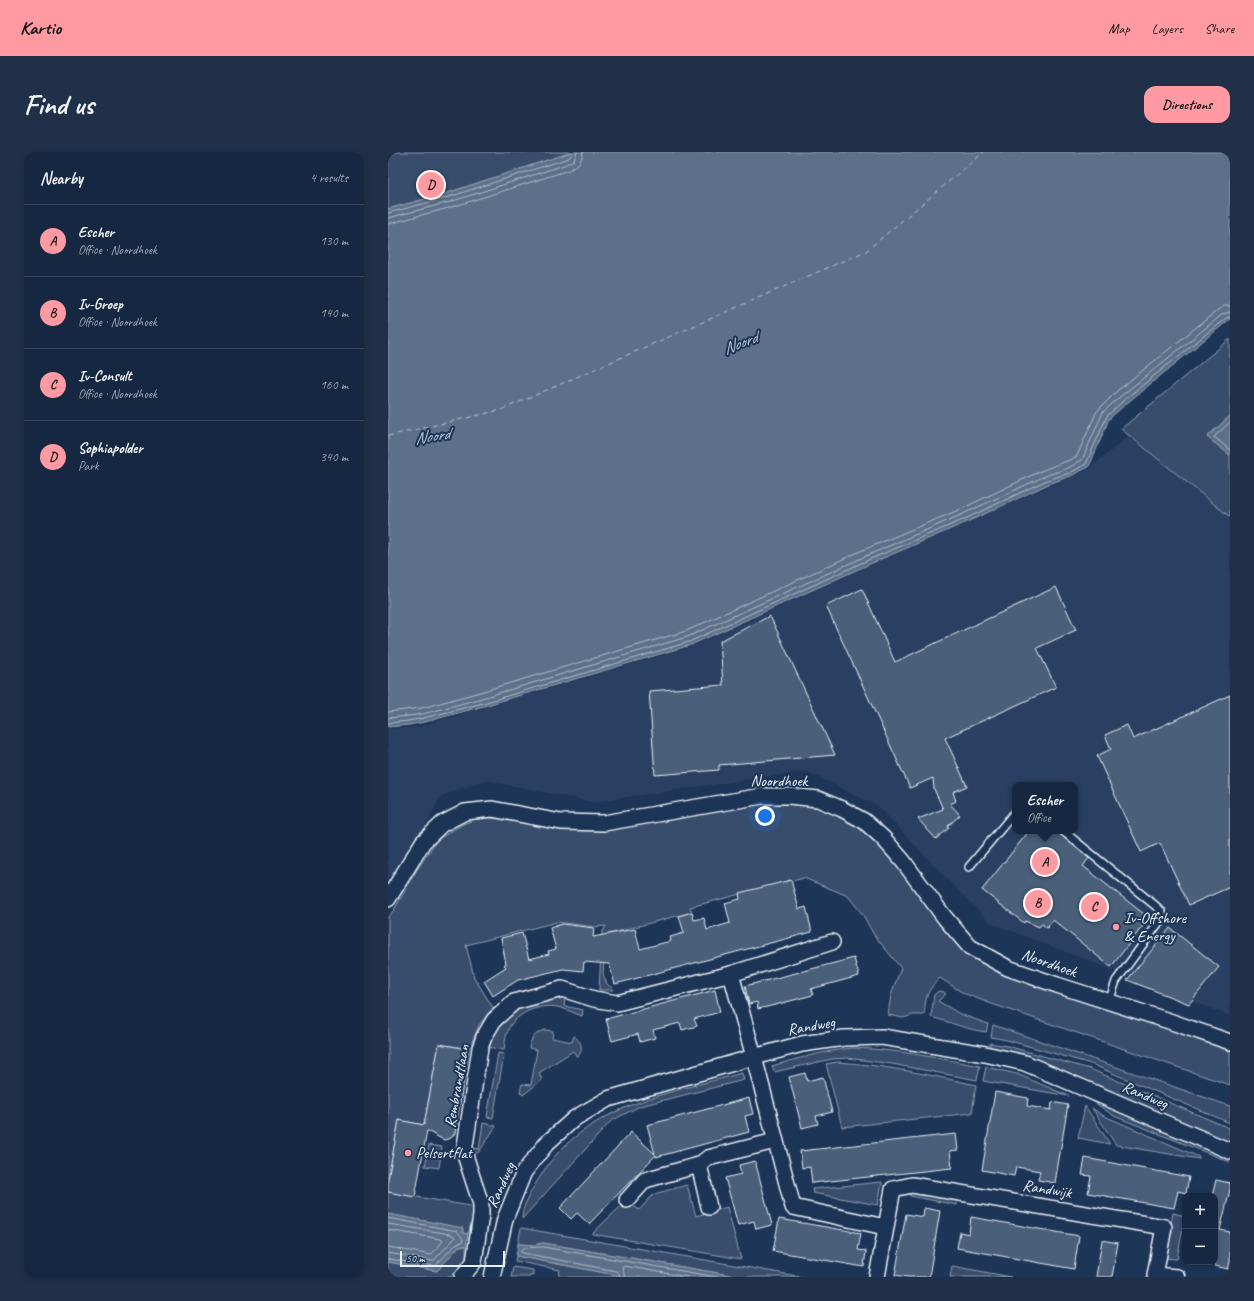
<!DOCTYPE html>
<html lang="en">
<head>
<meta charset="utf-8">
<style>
	:root { --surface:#162841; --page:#1f3048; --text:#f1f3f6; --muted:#9ea6b1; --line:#35445a; --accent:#ff9aa2 }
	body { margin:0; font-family:Caveat,sans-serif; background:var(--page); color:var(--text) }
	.controls { position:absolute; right:12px; bottom:12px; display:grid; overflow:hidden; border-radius:8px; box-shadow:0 2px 6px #0003 }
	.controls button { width:36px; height:36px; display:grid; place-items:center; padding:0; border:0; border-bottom:1px solid var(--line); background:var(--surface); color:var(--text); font:20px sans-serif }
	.scale { position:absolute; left:12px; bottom:10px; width:105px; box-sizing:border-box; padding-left:4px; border:2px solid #e8f1f8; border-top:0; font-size:11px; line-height:14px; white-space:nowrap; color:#e8f1f8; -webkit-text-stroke:3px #1d3557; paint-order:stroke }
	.you { position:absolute; left:377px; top:664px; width:14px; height:14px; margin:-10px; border:3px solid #fff; border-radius:50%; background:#1a73e8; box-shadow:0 0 0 6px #1a73e833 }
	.badge { display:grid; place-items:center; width:26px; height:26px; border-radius:50%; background:var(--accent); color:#111; font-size:13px; font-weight:700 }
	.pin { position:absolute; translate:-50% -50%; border:2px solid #fff; box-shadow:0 1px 4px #0006 }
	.popup { position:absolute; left:624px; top:630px; width:66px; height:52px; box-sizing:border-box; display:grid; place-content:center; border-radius:8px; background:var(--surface); filter:drop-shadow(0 1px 3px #0005); font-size:13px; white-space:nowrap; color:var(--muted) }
	.popup b { font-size:15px; color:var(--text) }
	.popup::after { content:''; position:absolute; left:50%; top:100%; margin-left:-8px; border:8px solid transparent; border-top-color:var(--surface) }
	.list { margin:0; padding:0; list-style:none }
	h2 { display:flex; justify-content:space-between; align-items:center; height:52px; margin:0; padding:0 16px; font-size:17px }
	h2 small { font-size:13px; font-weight:400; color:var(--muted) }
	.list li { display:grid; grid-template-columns:26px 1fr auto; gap:12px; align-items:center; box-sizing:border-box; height:72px; padding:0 16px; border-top:1px solid var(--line) }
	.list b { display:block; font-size:15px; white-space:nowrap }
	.list p { margin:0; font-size:13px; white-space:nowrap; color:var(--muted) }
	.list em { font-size:13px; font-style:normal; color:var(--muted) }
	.map { position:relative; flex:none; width:842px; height:1125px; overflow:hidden; border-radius:12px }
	header { display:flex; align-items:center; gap:24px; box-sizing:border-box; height:56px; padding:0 20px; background:var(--accent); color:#111 }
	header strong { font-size:19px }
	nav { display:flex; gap:22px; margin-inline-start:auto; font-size:14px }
	.intro { display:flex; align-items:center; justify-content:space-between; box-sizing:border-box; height:96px; padding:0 24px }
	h1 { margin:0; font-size:28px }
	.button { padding:10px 18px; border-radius:12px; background:var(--accent); color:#111; font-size:14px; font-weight:700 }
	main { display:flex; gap:24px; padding:0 24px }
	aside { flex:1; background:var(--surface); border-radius:12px; box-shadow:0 2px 6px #0003 }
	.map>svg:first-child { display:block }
</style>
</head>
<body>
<header>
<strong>Kartio</strong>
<nav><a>Map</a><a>Layers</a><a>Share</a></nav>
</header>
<div class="intro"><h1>Find us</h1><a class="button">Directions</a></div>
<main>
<aside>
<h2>Nearby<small>4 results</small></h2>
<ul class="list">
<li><span class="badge">A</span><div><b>Escher</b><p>Office · Noordhoek</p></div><em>130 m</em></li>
<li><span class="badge">B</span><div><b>Iv-Groep</b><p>Office · Noordhoek</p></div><em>140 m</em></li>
<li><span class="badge">C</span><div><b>Iv-Consult</b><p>Office · Noordhoek</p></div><em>160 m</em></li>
<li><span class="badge">D</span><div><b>Sophiapolder</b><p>Park</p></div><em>340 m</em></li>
</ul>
</aside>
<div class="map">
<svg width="842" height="1125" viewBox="0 0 842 1125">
	<rect width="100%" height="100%" fill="#1d3557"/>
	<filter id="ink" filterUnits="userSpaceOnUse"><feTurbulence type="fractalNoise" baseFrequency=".025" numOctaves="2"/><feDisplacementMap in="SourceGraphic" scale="8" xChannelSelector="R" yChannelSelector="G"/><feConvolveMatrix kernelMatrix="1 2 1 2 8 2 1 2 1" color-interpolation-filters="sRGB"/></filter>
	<g filter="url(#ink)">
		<path fill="#2a4162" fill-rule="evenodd" d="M 740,284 L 842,365 L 842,864 L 603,771 L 555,723 L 491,655 L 418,619 L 205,650 L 97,628 L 53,644 L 24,701 L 0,731 L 0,577 L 30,575 L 303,495 L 628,347 L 629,348 L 700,318 ZM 627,633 L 687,633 L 687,679 L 627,679 Z"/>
		<g fill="#374d6c" stroke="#909fb2">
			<path d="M 0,0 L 184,0 L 59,41 L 0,57 Z"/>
			<path d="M 842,187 L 842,264 L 819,285 L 842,303 L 842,365 L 733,277 Z"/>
			<path d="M 371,650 L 399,650 L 430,654 L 452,662 L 476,676 L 502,699 L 580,800 L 611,820 L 724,856 L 842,897 L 842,933 L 601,851 L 575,841 L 552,826 C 538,840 538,844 536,863 L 525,863 L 515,866 L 500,863 L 503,843 L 513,816 L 486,783 L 475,763 L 460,744 L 416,726 L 302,755 L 304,760 L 220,782 L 218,784 L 215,822 L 219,832 L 226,838 L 211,838 L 214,781 L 218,774 L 207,775 L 169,770 L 78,793 L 86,825 L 105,856 L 91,873 L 81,897 L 51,892 L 36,973 L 11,968 L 0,1027 L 0,765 L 6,758 L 28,719 L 49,688 L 73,673 L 92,665 L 180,673 Z"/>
			<path d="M 552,839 L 556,840 L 558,842 L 550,849 L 572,862 L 600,872 L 598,880 C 577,877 562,870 543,865 L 546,843 L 549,840 Z"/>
			<path d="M 166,845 L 177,845 L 176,854 L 195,858 L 194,864 C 186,861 178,857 170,855 C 153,852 132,859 122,874 C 118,881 117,890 116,898 L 100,895 C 104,881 118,861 133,855 C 143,851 155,848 166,845 Z"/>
			<path d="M 605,873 L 842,954 L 842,971 L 703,912 L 619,888 L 603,885 Z"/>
			<path d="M 157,878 L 165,879 L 164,886 L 184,890 L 186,884 C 193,889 197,898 189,905 L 185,899 L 151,921 L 154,928 L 135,943 L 132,940 L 134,932 L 143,933 L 149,898 L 141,896 C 143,886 147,881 157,878 Z"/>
			<path d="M 602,891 L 619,894 L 702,917 L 841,976 L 842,992 L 602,896 Z"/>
			<path d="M 464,896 C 507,897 549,906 592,914 L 589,928 L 504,912 L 460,906 L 444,907 L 386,920 L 384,914 C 411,906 436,899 464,896 Z"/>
			<path d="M 110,901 L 116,902 L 105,966 L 99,965 Z"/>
			<path d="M 449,910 C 496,913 542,923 588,933 L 584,961 L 454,975 L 438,912 Z"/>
			<path d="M 598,915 L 629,922 L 681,944 L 595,929 Z"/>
			<path d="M 354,921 L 356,928 L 252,954 L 223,969 L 134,1067 C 134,1054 143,1039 150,1028 C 193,954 278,942 354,921 Z"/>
			<path d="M 697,944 L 842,1006 L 842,1010 L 726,964 Z"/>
			<path d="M 697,954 L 722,992 L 690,986 Z"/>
			<path d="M 704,956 L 714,963 L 811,1005 L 811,1007 L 728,993 Z"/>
			<path d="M 95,971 L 108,974 L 91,1000 L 86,1002 L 82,996 L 91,997 Z"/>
			<path d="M 41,993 L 54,995 L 51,1016 L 37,1014 Z"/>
			<path d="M 494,1030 L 490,1053 L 425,1041 L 424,1037 Z"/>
			<path d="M 299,1033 L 308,1064 L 339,1055 L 353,1107 L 204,1082 L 237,1050 L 242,1051 L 251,1058 L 266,1042 Z"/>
			<path d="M 523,1037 L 570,1047 L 569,1053 L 522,1044 Z"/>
			<path d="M 0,1040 L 88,1055 L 80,1082 L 74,1081 L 63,1074 L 0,1062 Z"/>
			<path d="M 785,1061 L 797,1064 L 789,1107 L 776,1106 Z"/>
			<path d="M 133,1076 L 415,1125 L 353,1125 L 155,1091 L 146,1093 L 130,1092 Z"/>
			<path d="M 71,1094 L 78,1094 L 78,1108 L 63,1125 L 0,1125 L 0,1110 L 49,1119 Z"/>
			<path d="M 128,1104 L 238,1125 L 171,1125 L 172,1118 L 127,1109 Z"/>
			<path d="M 564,1114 L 623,1125 L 562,1125 Z"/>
			<path d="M 125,1115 L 145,1118 L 145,1123 L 143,1122 L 142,1125 L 123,1125 Z"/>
		</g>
		<g fill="#5d7089" stroke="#95a4b5">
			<path d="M 184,0 L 842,0 L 842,167 L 739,251 L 721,267 L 701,315 L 683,324 L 661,332 L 579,370 L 482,412 L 303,493 L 96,554 L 37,570 L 21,573 L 0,575 L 0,57 L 59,41 Z"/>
			<path d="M 842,264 L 842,303 L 819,285 Z"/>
			<path d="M 0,1062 L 75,1076 L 75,1081 L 80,1082 L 78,1094 L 71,1094 L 49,1119 L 0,1110 Z"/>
			<path d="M 155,1091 L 353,1125 L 238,1125 L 128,1104 L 130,1092 L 146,1093 Z"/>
		</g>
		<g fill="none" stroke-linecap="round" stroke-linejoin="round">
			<g stroke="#b0bdcc" stroke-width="1">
				<path d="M 0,61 L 61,45 L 181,6 L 183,3 L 184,0"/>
				<path d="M 0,66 L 62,50 L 176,13 L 186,8 L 189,0"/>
				<path d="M 0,72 L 64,55 L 178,19 C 188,15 194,11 195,0"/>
				<path d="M 842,270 L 826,285 L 842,298"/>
				<path d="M 0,560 L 34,556 L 92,540 L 298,479 L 475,398 L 573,357 L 655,318 L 684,307 L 689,304 L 708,261 L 711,257 L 729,239 L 831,157 L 836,154 L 842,154"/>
				<path d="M 0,566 L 20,564 L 35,562 L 94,546 L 299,485 L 478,404 L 575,362 L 657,324 L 680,316 L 694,308 L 715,260 L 733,244 L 835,162 L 842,160"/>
				<path d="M 0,571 L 20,569 L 36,566 L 95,551 L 301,490 L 480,408 L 577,367 L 659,328 L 682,321 L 698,312 L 719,264 L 736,248 L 838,166 L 842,165"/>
				<path d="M 0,1066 L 69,1079 L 75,1087 L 74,1090 L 68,1092 L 47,1114 L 0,1107"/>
				<path d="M 0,1072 L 62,1082 L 66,1084 L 67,1086 L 45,1109 L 0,1101"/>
				<path d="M 0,1078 L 53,1087 L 55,1089 L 43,1103 L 0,1095"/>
				<path d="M 232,1125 L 231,1121 L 228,1119 L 135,1101 L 133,1100 L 133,1098 L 135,1096 L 155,1095 L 329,1125"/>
				<path d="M 237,1125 L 234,1116 L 236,1114 L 300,1125"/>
			</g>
			<path stroke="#b7c4d1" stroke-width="1" stroke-dasharray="5 4" stroke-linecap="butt" d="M 0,284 L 113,258 L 478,99 L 596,0"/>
		</g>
		<g fill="#495e7a" stroke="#e8f1f8">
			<path d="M 668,435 L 688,478 L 649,496 L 668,535 L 557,586 L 579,634 L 565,640 L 568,649 L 562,652 L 572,663 L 560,674 L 561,676 L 548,687 L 530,667 L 555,657 L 546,637 L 545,626 L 522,636 L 438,454 L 474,437 L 507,510 Z"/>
			<path d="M 382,464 L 447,603 L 331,613 L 331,618 L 267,623 L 261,539 L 335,533 L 332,489 Z"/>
			<path d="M 842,543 L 842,735 L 801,753 L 772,691 L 753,700 L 709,604 L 723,597 L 717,583 L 739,573 L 745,587 Z"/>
			<path d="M 641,679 L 668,679 L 701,706 L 695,714 L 761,766 L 723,815 L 665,768 L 659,776 L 654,772 L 651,775 L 637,769 L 636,771 L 594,738 Z"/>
			<path d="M 403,728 L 411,757 L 418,755 L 424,780 L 227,832 L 221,812 L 196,810 L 195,819 L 175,817 L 130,828 L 105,844 L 96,829 L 118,815 L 116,813 L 118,812 L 113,786 L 134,781 L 141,807 L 161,802 L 160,799 L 168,797 L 162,776 L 174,772 L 206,776 L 205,785 L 247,777 L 252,797 L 283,789 L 282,785 L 296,781 L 291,764 L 304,760 L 306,768 L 316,766 L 319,778 L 342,771 L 337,751 L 352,747 L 351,741 Z"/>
			<path d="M 782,776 L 831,815 L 801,852 L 739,828 Z"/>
			<path d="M 466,806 L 471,824 L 423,837 L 425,843 L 387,853 L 370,857 L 369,850 L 361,852 L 357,834 Z"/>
			<path d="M 327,838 L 332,860 L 306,867 L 309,874 L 294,878 L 292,871 L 265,878 L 267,886 L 252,890 L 250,882 L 224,889 L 218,867 Z"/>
			<path d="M 51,892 L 81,897 L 67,981 L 63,986 L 56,988 L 39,979 L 27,1045 L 0,1040 L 0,1027 L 11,968 L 36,973 Z"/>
			<path d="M 417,921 L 419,929 L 435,925 L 444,960 L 428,964 L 430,972 L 414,976 L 401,925 Z"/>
			<path d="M 607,940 L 640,946 L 639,954 L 663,958 L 664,950 L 680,953 L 667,1031 L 650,1028 L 652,1019 L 628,1015 L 626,1024 L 594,1018 Z"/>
			<path d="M 361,946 L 365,962 L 357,964 L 361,980 L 268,1005 L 268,1003 L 201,1072 L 189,1061 L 183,1067 L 172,1056 L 243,980 L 267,1002 L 259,973 Z"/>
			<path d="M 568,982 L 570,998 L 562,999 L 564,1016 L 424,1031 L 422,1015 L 414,1016 L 412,999 Z"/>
			<path d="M 697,1006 L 801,1025 L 798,1041 L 790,1039 L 786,1056 L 700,1041 L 703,1024 L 694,1023 Z"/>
			<path d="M 367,1009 L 384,1073 L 368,1077 L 366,1069 L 350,1073 L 337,1026 L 353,1022 L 351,1013 Z"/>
			<path d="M 828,1028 L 842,1031 L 842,1038 L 832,1078 L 842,1080 L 842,1110 L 840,1117 L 827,1114 L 827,1044 L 824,1044 Z"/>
			<path d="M 536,1056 L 552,1059 L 541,1125 L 520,1125 L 507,1123 L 518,1062 L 535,1065 Z"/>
			<path d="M 583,1065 L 691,1084 L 686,1117 L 569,1096 L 572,1080 L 581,1082 Z"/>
			<path d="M 391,1067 L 473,1081 L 470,1098 L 478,1099 L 476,1115 L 385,1099 Z"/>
			<path d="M 714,1088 L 730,1091 L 724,1125 L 708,1125 Z"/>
		</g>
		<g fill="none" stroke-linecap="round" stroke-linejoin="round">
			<g stroke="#e8f1f8" stroke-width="10">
				<g id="service">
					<path d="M 675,679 L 769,755 L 774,760 L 775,765 L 728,829 L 721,850"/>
					<path d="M 581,715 L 627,660"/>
				</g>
			</g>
			<g stroke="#e8f1f8" stroke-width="18">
				<g id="minor">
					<path d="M 0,747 L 35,690 L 54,672 L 77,660 L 104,657 L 173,670 L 216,671 L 374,644 L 401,644 L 430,647 L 454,657 L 476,669 L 495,686 L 515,709 L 557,766 L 582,795 L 620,816 L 669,833 L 781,869 L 842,890"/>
					<path d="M 343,822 L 366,905 L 405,1055 L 497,1075"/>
					<path d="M 311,1013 L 321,1055"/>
					<path d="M 239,1048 L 257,1028 L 311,1013 L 320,1006 L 387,989"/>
					<path d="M 74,1125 L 86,1110 L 93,1063 L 93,1052 L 76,1000 L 92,896 L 96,885 L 106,868 L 126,850 L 174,837 L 206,847 L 229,851 L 343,822 L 444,790"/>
					<path d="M 104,1125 L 117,1067 L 136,1020 L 159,991 L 187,966 L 220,947 L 366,905 L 414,892 L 456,886 L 494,885 L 597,902 L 637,911 L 842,999"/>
					<path d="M 489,1125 L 505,1037 L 524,1033 L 776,1075 L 767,1123 L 789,1125"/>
				</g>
			</g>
			<use href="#service" stroke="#1d3557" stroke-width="7"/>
			<use href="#minor" stroke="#1d3557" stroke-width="15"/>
		</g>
	</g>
	<g fill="#ff9aa2" stroke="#1d3557" stroke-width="1.5">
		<circle cx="728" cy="775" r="4"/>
		<circle cx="20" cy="1001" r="4"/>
	</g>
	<g text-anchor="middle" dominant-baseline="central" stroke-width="4" stroke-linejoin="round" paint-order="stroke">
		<g font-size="16" fill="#e8f1f8" stroke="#1d3557">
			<text x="391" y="629">Noordhoek</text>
			<text transform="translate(661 811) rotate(19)">Noordhoek</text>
			<text transform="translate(423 874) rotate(-10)">Randweg</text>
			<text transform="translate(69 934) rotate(-80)">Rembrandtlaan</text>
			<text transform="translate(757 943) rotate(23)">Randweg</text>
			<text transform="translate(113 1033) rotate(-65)">Randweg</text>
			<text transform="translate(659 1037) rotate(9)">Randwijk</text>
		</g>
		<g font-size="16" fill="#e8f1f8" stroke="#1d3557" text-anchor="start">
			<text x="736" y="766">Iv-Offshore<tspan x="736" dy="18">&amp; Energy</tspan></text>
			<text x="28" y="1001">Pelsertflat</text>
		</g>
		<g font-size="17" font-style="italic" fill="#b7c4d1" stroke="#1d3557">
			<text transform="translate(352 191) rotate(-21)">Noord</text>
			<text transform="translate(44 284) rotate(-9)">Noord</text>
		</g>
	</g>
</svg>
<div class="controls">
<button>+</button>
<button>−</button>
</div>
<div class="scale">50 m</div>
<div class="you"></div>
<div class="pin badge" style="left:657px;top:710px">A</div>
<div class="popup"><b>Escher</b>Office</div>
<div class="pin badge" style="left:650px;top:751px">B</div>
<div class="pin badge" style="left:706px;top:755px">C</div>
<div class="pin badge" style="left:43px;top:33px">D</div>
</div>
</main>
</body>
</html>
